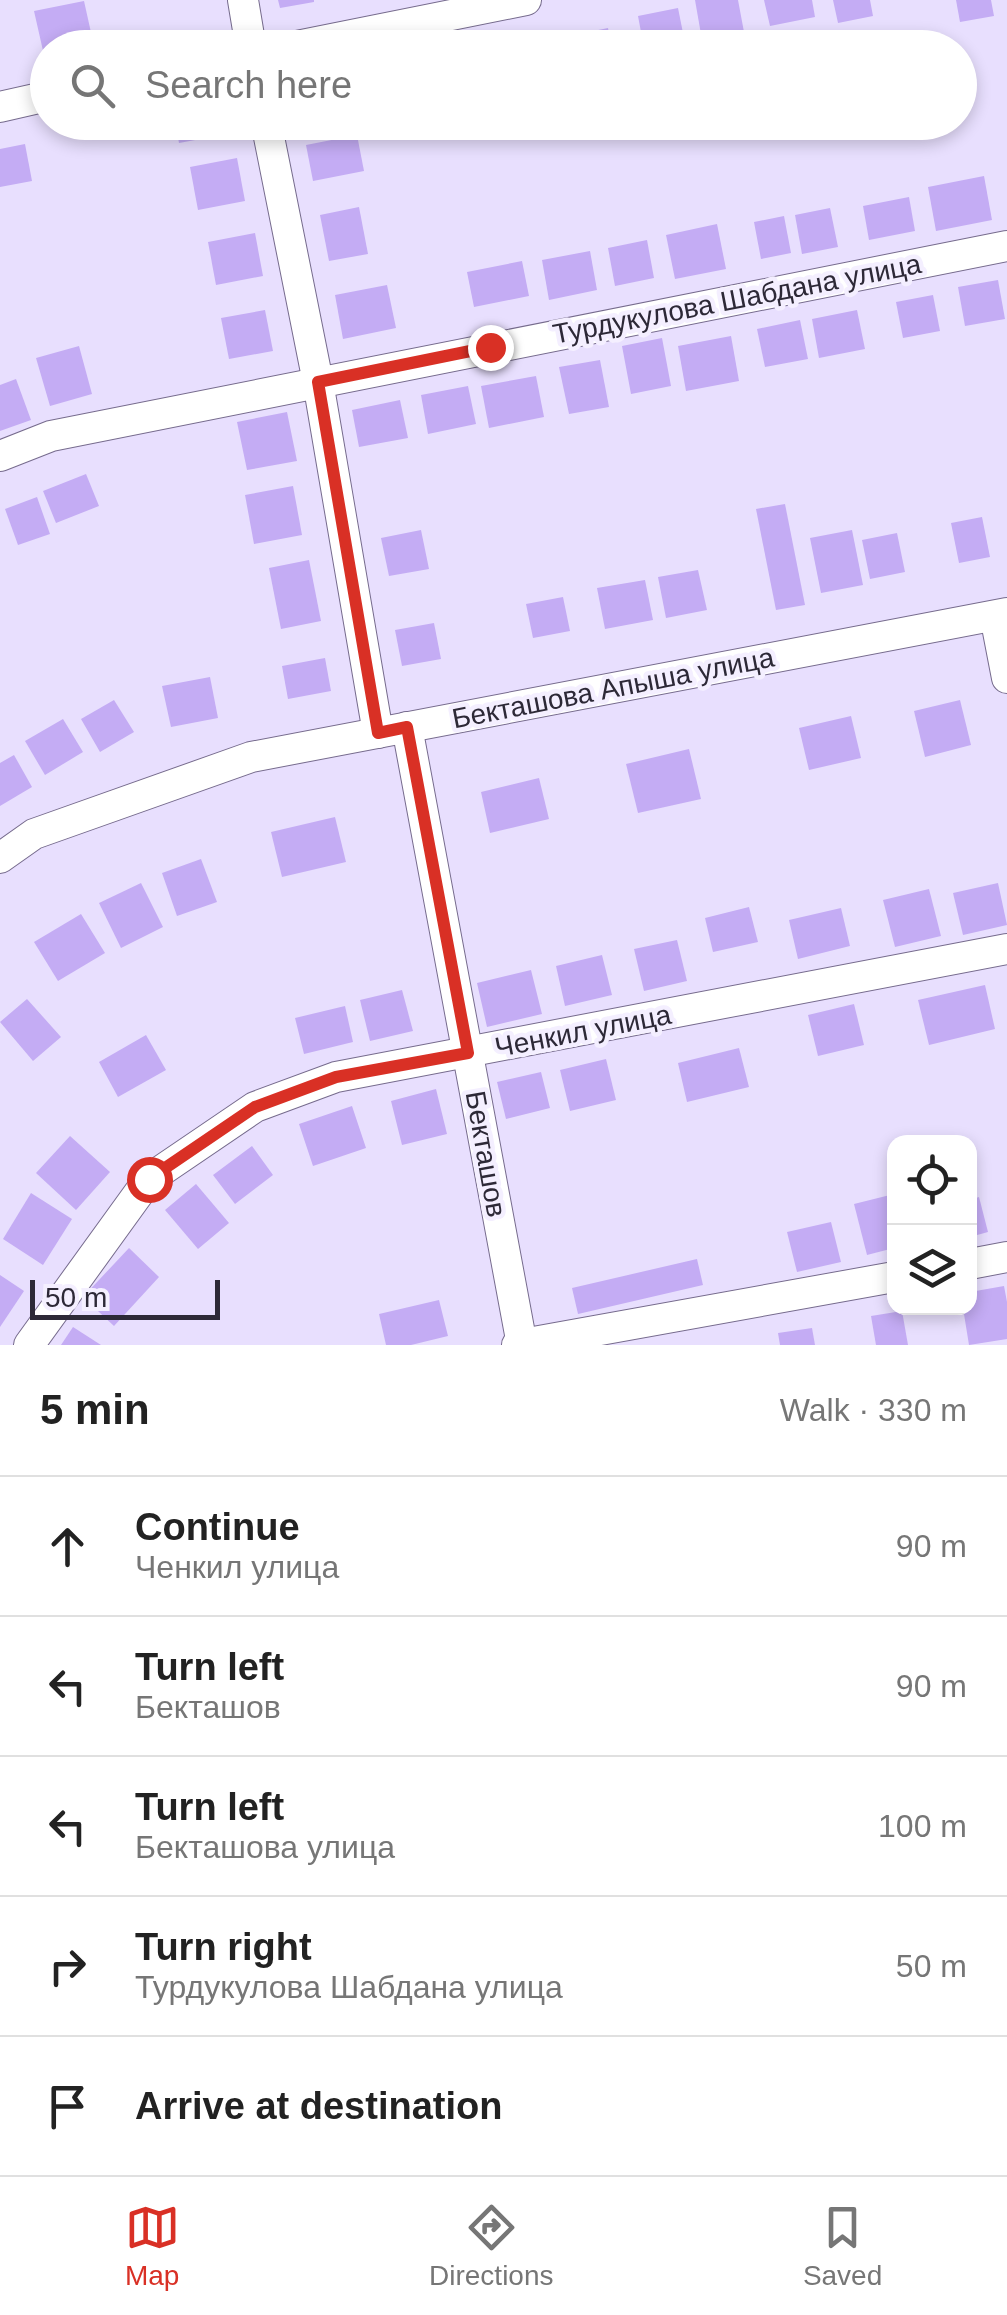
<!DOCTYPE html>
<html lang="en">
<head>
<meta charset="utf-8">
<style>
	:root { --surface:#fff; --page:#f6f6f6; --text:#222; --muted:#767676; --line:#e0e0e0; --accent:#d93025 }
	body { margin:0; font-family:Arial,sans-serif; background:var(--page); color:var(--text) }
	.controls { position:absolute; right:30px; bottom:30px; display:grid; overflow:hidden; border-radius:20px; box-shadow:0 5px 15px #0003 }
	.controls button { width:90px; height:90px; display:grid; place-items:center; padding:0; border:0; border-bottom:2px solid var(--line); background:var(--surface); color:var(--text); font:50px sans-serif }
	.scale { position:absolute; left:30px; bottom:25px; width:190px; box-sizing:border-box; padding-left:10px; border:5px solid #2d2937; border-top:0; font-size:28px; line-height:35px; white-space:nowrap; color:#2d2937; -webkit-text-stroke:8px #f4efff; paint-order:stroke }
	.stop { position:absolute; width:30px; height:30px; margin:-22px; border:8px solid #d93025; border-radius:50%; background:#fff }
	.stop.end { background:#d93025; border-color:#fff; box-shadow:0 2px 10px #0008 }
	.list { margin:0; padding:0; list-style:none }
	h2 { display:flex; justify-content:space-between; align-items:center; height:130px; margin:0; padding:0 40px; font-size:42px }
	h2 small { font-size:32px; font-weight:400; color:var(--muted) }
	.list li { display:grid; grid-template-columns:65px 1fr auto; gap:30px; align-items:center; box-sizing:border-box; height:140px; padding:0 40px; border-top:2px solid var(--line) }
	.list b { display:block; font-size:38px; white-space:nowrap }
	.list p { margin:0; font-size:32px; white-space:nowrap; color:var(--muted) }
	.list em { font-size:32px; font-style:normal; color:var(--muted) }
	.icon { flex:none; width:55px; height:55px; fill:none; stroke:currentColor; stroke-width:2; stroke-linecap:round; stroke-linejoin:round }
	.map { position:relative; flex:none; width:1007px; height:1345px; overflow:hidden }
	.search { position:absolute; background:var(--surface); box-shadow:0 5px 15px #0003; left:30px; right:30px; top:30px; height:110px; display:flex; align-items:center; gap:25px; box-sizing:border-box; padding:0 35px; border-radius:55px; color:var(--muted); font-size:38px }
	.sheet { height:830px; background:var(--surface) }
	nav { display:flex; justify-content:space-around; align-items:center; box-sizing:border-box; height:140px; border-top:2px solid var(--line); background:var(--surface); font-size:28px; color:var(--muted) }
	nav a { display:grid; justify-items:center; gap:5px }
	nav .on { color:var(--accent) }
	.map>svg:first-child { display:block }
</style>
</head>
<body>
<div class="map">
<svg width="1007" height="1345" viewBox="0 0 1007 1345">
	<rect width="100%" height="100%" fill="#e8dffe"/>
	<g fill="#c4acf4">
		<path d="M 278,0 L 314,0 L 314,2 L 280,8 Z"/>
		<path d="M 695,0 L 738,0 L 744,32 L 702,40 Z"/>
		<path d="M 764,0 L 812,0 L 815,17 L 770,26 Z"/>
		<path d="M 833,0 L 870,0 L 873,16 L 838,23 Z"/>
		<path d="M 956,0 L 991,0 L 994,16 L 960,22 Z"/>
		<path d="M 84,1 L 94,46 L 48,48 L 46,64 L 34,11 Z"/>
		<path d="M 678,8 L 686,48 L 644,48 L 638,16 Z"/>
		<path d="M 608,28 L 612,48 L 557,48 L 555,39 Z"/>
		<path d="M 175,122 L 231,122 L 233,133 L 179,143 Z"/>
		<path d="M 357,135 L 364,171 L 313,181 L 306,145 Z"/>
		<path d="M 25,144 L 32,181 L 0,187 L 0,149 Z"/>
		<path d="M 237,158 L 245,201 L 198,210 L 190,167 Z"/>
		<path d="M 984,176 L 992,220 L 936,231 L 928,187 Z"/>
		<path d="M 909,197 L 915,231 L 869,240 L 863,206 Z"/>
		<path d="M 359,207 L 368,254 L 329,261 L 320,215 Z"/>
		<path d="M 830,208 L 838,247 L 802,254 L 795,215 Z"/>
		<path d="M 784,216 L 791,253 L 761,259 L 754,222 Z"/>
		<path d="M 717,224 L 726,269 L 675,279 L 666,235 Z"/>
		<path d="M 255,233 L 263,276 L 216,285 L 208,242 Z"/>
		<path d="M 647,240 L 654,278 L 615,286 L 608,248 Z"/>
		<path d="M 590,251 L 597,290 L 549,300 L 542,260 Z"/>
		<path d="M 522,261 L 529,296 L 474,307 L 467,272 Z"/>
		<path d="M 998,280 L 1005,319 L 965,326 L 958,287 Z"/>
		<path d="M 387,285 L 396,328 L 343,339 L 335,295 Z"/>
		<path d="M 933,295 L 940,331 L 903,338 L 896,302 Z"/>
		<path d="M 265,310 L 273,351 L 229,359 L 221,318 Z"/>
		<path d="M 857,310 L 865,349 L 819,358 L 812,319 Z"/>
		<path d="M 800,320 L 808,359 L 765,367 L 757,329 Z"/>
		<path d="M 731,336 L 739,381 L 686,391 L 678,346 Z"/>
		<path d="M 662,338 L 671,386 L 631,394 L 622,346 Z"/>
		<path d="M 79,346 L 92,394 L 50,406 L 36,358 Z"/>
		<path d="M 600,360 L 609,407 L 569,414 L 559,367 Z"/>
		<path d="M 536,376 L 544,417 L 489,428 L 481,386 Z"/>
		<path d="M 16,379 L 31,420 L 0,431 L 0,385 Z"/>
		<path d="M 468,386 L 476,424 L 428,434 L 421,395 Z"/>
		<path d="M 400,400 L 408,438 L 359,447 L 352,410 Z"/>
		<path d="M 287,412 L 297,461 L 247,470 L 237,422 Z"/>
		<path d="M 86,474 L 99,506 L 56,523 L 43,491 Z"/>
		<path d="M 293,486 L 302,535 L 254,544 L 245,495 Z"/>
		<path d="M 37,497 L 50,534 L 18,545 L 5,509 Z"/>
		<path d="M 785,504 L 805,605 L 776,610 L 756,509 Z"/>
		<path d="M 982,517 L 990,557 L 959,563 L 951,523 Z"/>
		<path d="M 421,530 L 429,569 L 389,576 L 381,538 Z"/>
		<path d="M 852,530 L 863,585 L 821,593 L 810,538 Z"/>
		<path d="M 897,533 L 905,572 L 870,579 L 862,540 Z"/>
		<path d="M 309,560 L 321,621 L 281,629 L 269,568 Z"/>
		<path d="M 698,570 L 707,610 L 666,618 L 658,577 Z"/>
		<path d="M 645,580 L 653,620 L 605,629 L 597,588 Z"/>
		<path d="M 563,597 L 570,631 L 533,638 L 526,604 Z"/>
		<path d="M 434,623 L 441,659 L 402,666 L 395,630 Z"/>
		<path d="M 325,658 L 331,691 L 288,699 L 282,666 Z"/>
		<path d="M 210,677 L 218,718 L 171,727 L 162,686 Z"/>
		<path d="M 114,700 L 134,732 L 100,752 L 81,719 Z"/>
		<path d="M 960,700 L 971,745 L 925,757 L 914,711 Z"/>
		<path d="M 851,716 L 861,758 L 809,770 L 799,728 Z"/>
		<path d="M 63,719 L 83,752 L 45,775 L 25,741 Z"/>
		<path d="M 689,749 L 701,799 L 638,813 L 626,764 Z"/>
		<path d="M 14,755 L 32,787 L 0,806 L 0,763 Z"/>
		<path d="M 539,778 L 549,819 L 490,833 L 481,792 Z"/>
		<path d="M 335,817 L 346,862 L 282,877 L 271,832 Z"/>
		<path d="M 201,859 L 217,902 L 177,916 L 162,873 Z"/>
		<path d="M 141,883 L 163,927 L 121,948 L 99,903 Z"/>
		<path d="M 998,883 L 1007,925 L 963,935 L 953,893 Z"/>
		<path d="M 929,889 L 941,936 L 895,947 L 883,900 Z"/>
		<path d="M 749,907 L 758,942 L 713,952 L 705,918 Z"/>
		<path d="M 841,908 L 850,946 L 798,959 L 789,920 Z"/>
		<path d="M 81,914 L 105,953 L 58,981 L 34,942 Z"/>
		<path d="M 677,940 L 687,981 L 644,991 L 634,949 Z"/>
		<path d="M 602,955 L 612,995 L 565,1006 L 556,966 Z"/>
		<path d="M 531,970 L 542,1014 L 487,1027 L 477,983 Z"/>
		<path d="M 985,985 L 995,1029 L 929,1045 L 918,1000 Z"/>
		<path d="M 402,990 L 413,1031 L 370,1041 L 360,1000 Z"/>
		<path d="M 27,999 L 61,1037 L 33,1061 L 0,1022 Z"/>
		<path d="M 854,1004 L 864,1045 L 818,1056 L 808,1015 Z"/>
		<path d="M 345,1006 L 353,1042 L 304,1054 L 295,1018 Z"/>
		<path d="M 146,1035 L 166,1070 L 118,1097 L 99,1062 Z"/>
		<path d="M 739,1048 L 749,1087 L 687,1102 L 678,1063 Z"/>
		<path d="M 606,1059 L 616,1100 L 570,1111 L 560,1070 Z"/>
		<path d="M 541,1072 L 550,1108 L 506,1119 L 497,1082 Z"/>
		<path d="M 436,1089 L 447,1134 L 402,1145 L 391,1101 Z"/>
		<path d="M 352,1106 L 366,1148 L 313,1166 L 299,1124 Z"/>
		<path d="M 70,1136 L 110,1172 L 76,1210 L 36,1173 Z"/>
		<path d="M 252,1146 L 273,1175 L 235,1204 L 213,1175 Z"/>
		<path d="M 196,1184 L 229,1223 L 198,1249 L 165,1210 Z"/>
		<path d="M 31,1193 L 72,1219 L 43,1265 L 3,1239 Z"/>
		<path d="M 894,1194 L 894,1248 L 867,1255 L 854,1204 Z"/>
		<path d="M 979,1197 L 988,1232 L 970,1237 L 970,1200 Z"/>
		<path d="M 831,1222 L 841,1262 L 797,1272 L 787,1232 Z"/>
		<path d="M 129,1248 L 159,1277 L 114,1326 L 83,1297 Z"/>
		<path d="M 697,1259 L 703,1285 L 578,1314 L 572,1288 Z"/>
		<path d="M 0,1275 L 24,1291 L 0,1327 Z"/>
		<path d="M 1004,1286 L 1007,1302 L 1007,1339 L 969,1345 L 963,1308 L 970,1308 L 970,1292 Z"/>
		<path d="M 439,1300 L 448,1336 L 411,1345 L 386,1345 L 379,1314 Z"/>
		<path d="M 902,1311 L 908,1345 L 876,1345 L 871,1316 Z"/>
		<path d="M 73,1327 L 101,1345 L 61,1345 Z"/>
		<path d="M 812,1328 L 815,1345 L 780,1345 L 778,1333 Z"/>
	</g>
	<g fill="none" stroke-linecap="round" stroke-linejoin="round">
		<g stroke="#766b8d" stroke-width="32">
			<g id="minor">
				<path d="M 243,0 L 251,48"/>
				<path d="M 287,48 L 526,0"/>
				<path d="M 0,107 L 48,96"/>
				<path d="M 266,122 L 318,382 L 378,733"/>
				<path d="M 0,456 L 51,436 L 1007,246"/>
				<path d="M 995,616 L 1007,678"/>
				<path d="M 407,727 L 522,1345"/>
				<path d="M 0,858 L 34,834 L 251,757 L 1007,613"/>
				<path d="M 970,1264 L 1007,1257"/>
				<path d="M 29,1345 L 149,1179 L 255,1107 L 336,1077 L 1007,949"/>
				<path d="M 517,1345 L 894,1277"/>
			</g>
		</g>
		<use href="#minor" stroke="#fff" stroke-width="30"/>
	</g>
	<g fill="none" stroke-linecap="round" stroke-linejoin="round">
		<path stroke="#d93025" stroke-width="12" d="M 149,1179 L 255,1107 L 336,1077 L 468,1053 L 407,727 L 378,733 L 318,382 L 490,347"/>
	</g>
	<g text-anchor="middle" dominant-baseline="central" stroke-width="9" stroke-linejoin="round" paint-order="stroke">
		<g font-size="28" fill="#2d2937" stroke="#f4efff">
			<text transform="translate(737 299) rotate(-11)">Турдукулова Шабдана улица</text>
			<text transform="translate(613 688) rotate(-11)">Бекташова Апыша улица</text>
			<text transform="translate(583 1031) rotate(-11)">Ченкил улица</text>
			<text transform="translate(486 1154) rotate(80)">Бекташов</text>
		</g>
	</g>
</svg>
<div class="controls">
<button><svg class="icon" aria-label="locate" viewBox="0 0 24 24"><circle cx="12" cy="12" r="6"/><path d="M12 2v4M12 18v4M2 12h4M18 12h4"/></svg></button>
<button><svg class="icon" aria-label="layers" viewBox="0 0 24 24"><path d="M12 4l9 5-9 5-9-5zM3 14l9 5 9-5"/></svg></button>
</div>
<div class="scale">50 m</div>
<div class="stop" style="left:149px;top:1179px"></div>
<div class="stop end" style="left:490px;top:347px"></div>
<div class="search"><svg class="icon" aria-label="search" viewBox="0 0 24 24"><circle cx="10" cy="10" r="6"/><path d="M15 15l6 6"/></svg>Search here</div>
</div>
<section class="sheet">
<h2>5 min<small>Walk · 330 m</small></h2>
<ul class="list">
<li><svg class="icon" aria-label="ahead" viewBox="0 0 24 24"><path d="M12 20V5M6 11l6-6 6 6"/></svg><div><b>Continue</b><p>Ченкил улица</p></div><em>90 m</em></li>
<li><svg class="icon" aria-label="left" viewBox="0 0 24 24"><path d="M17 20v-9H6M10 6l-5 5 5 5"/></svg><div><b>Turn left</b><p>Бекташов</p></div><em>90 m</em></li>
<li><svg class="icon" aria-label="left" viewBox="0 0 24 24"><path d="M17 20v-9H6M10 6l-5 5 5 5"/></svg><div><b>Turn left</b><p>Бекташова улица</p></div><em>100 m</em></li>
<li><svg class="icon" aria-label="right" viewBox="0 0 24 24"><path d="M7 20v-9h11M14 6l5 5-5 5"/></svg><div><b>Turn right</b><p>Турдукулова Шабдана улица</p></div><em>50 m</em></li>
<li><svg class="icon" aria-label="arrive" viewBox="0 0 24 24"><path d="M6 21V4h12l-3 4 3 4H6"/></svg><div><b>Arrive at destination</b></div></li>
</ul>
</section>
<nav>
<a class="on"><svg class="icon" aria-label="map" viewBox="0 0 24 24"><path d="M3 6l6-2 6 2 6-2v14l-6 2-6-2-6 2zM9 4v14M15 6v14"/></svg>Map</a>
<a><svg class="icon" aria-label="directions" viewBox="0 0 24 24"><path d="M12 3l9 9-9 9-9-9zM9 14v-3h6M13 9l2 2-2 2"/></svg>Directions</a>
<a><svg class="icon" aria-label="saved" viewBox="0 0 24 24"><path d="M7 4h10v16l-5-4-5 4z"/></svg>Saved</a>
</nav>
</body>
</html>
